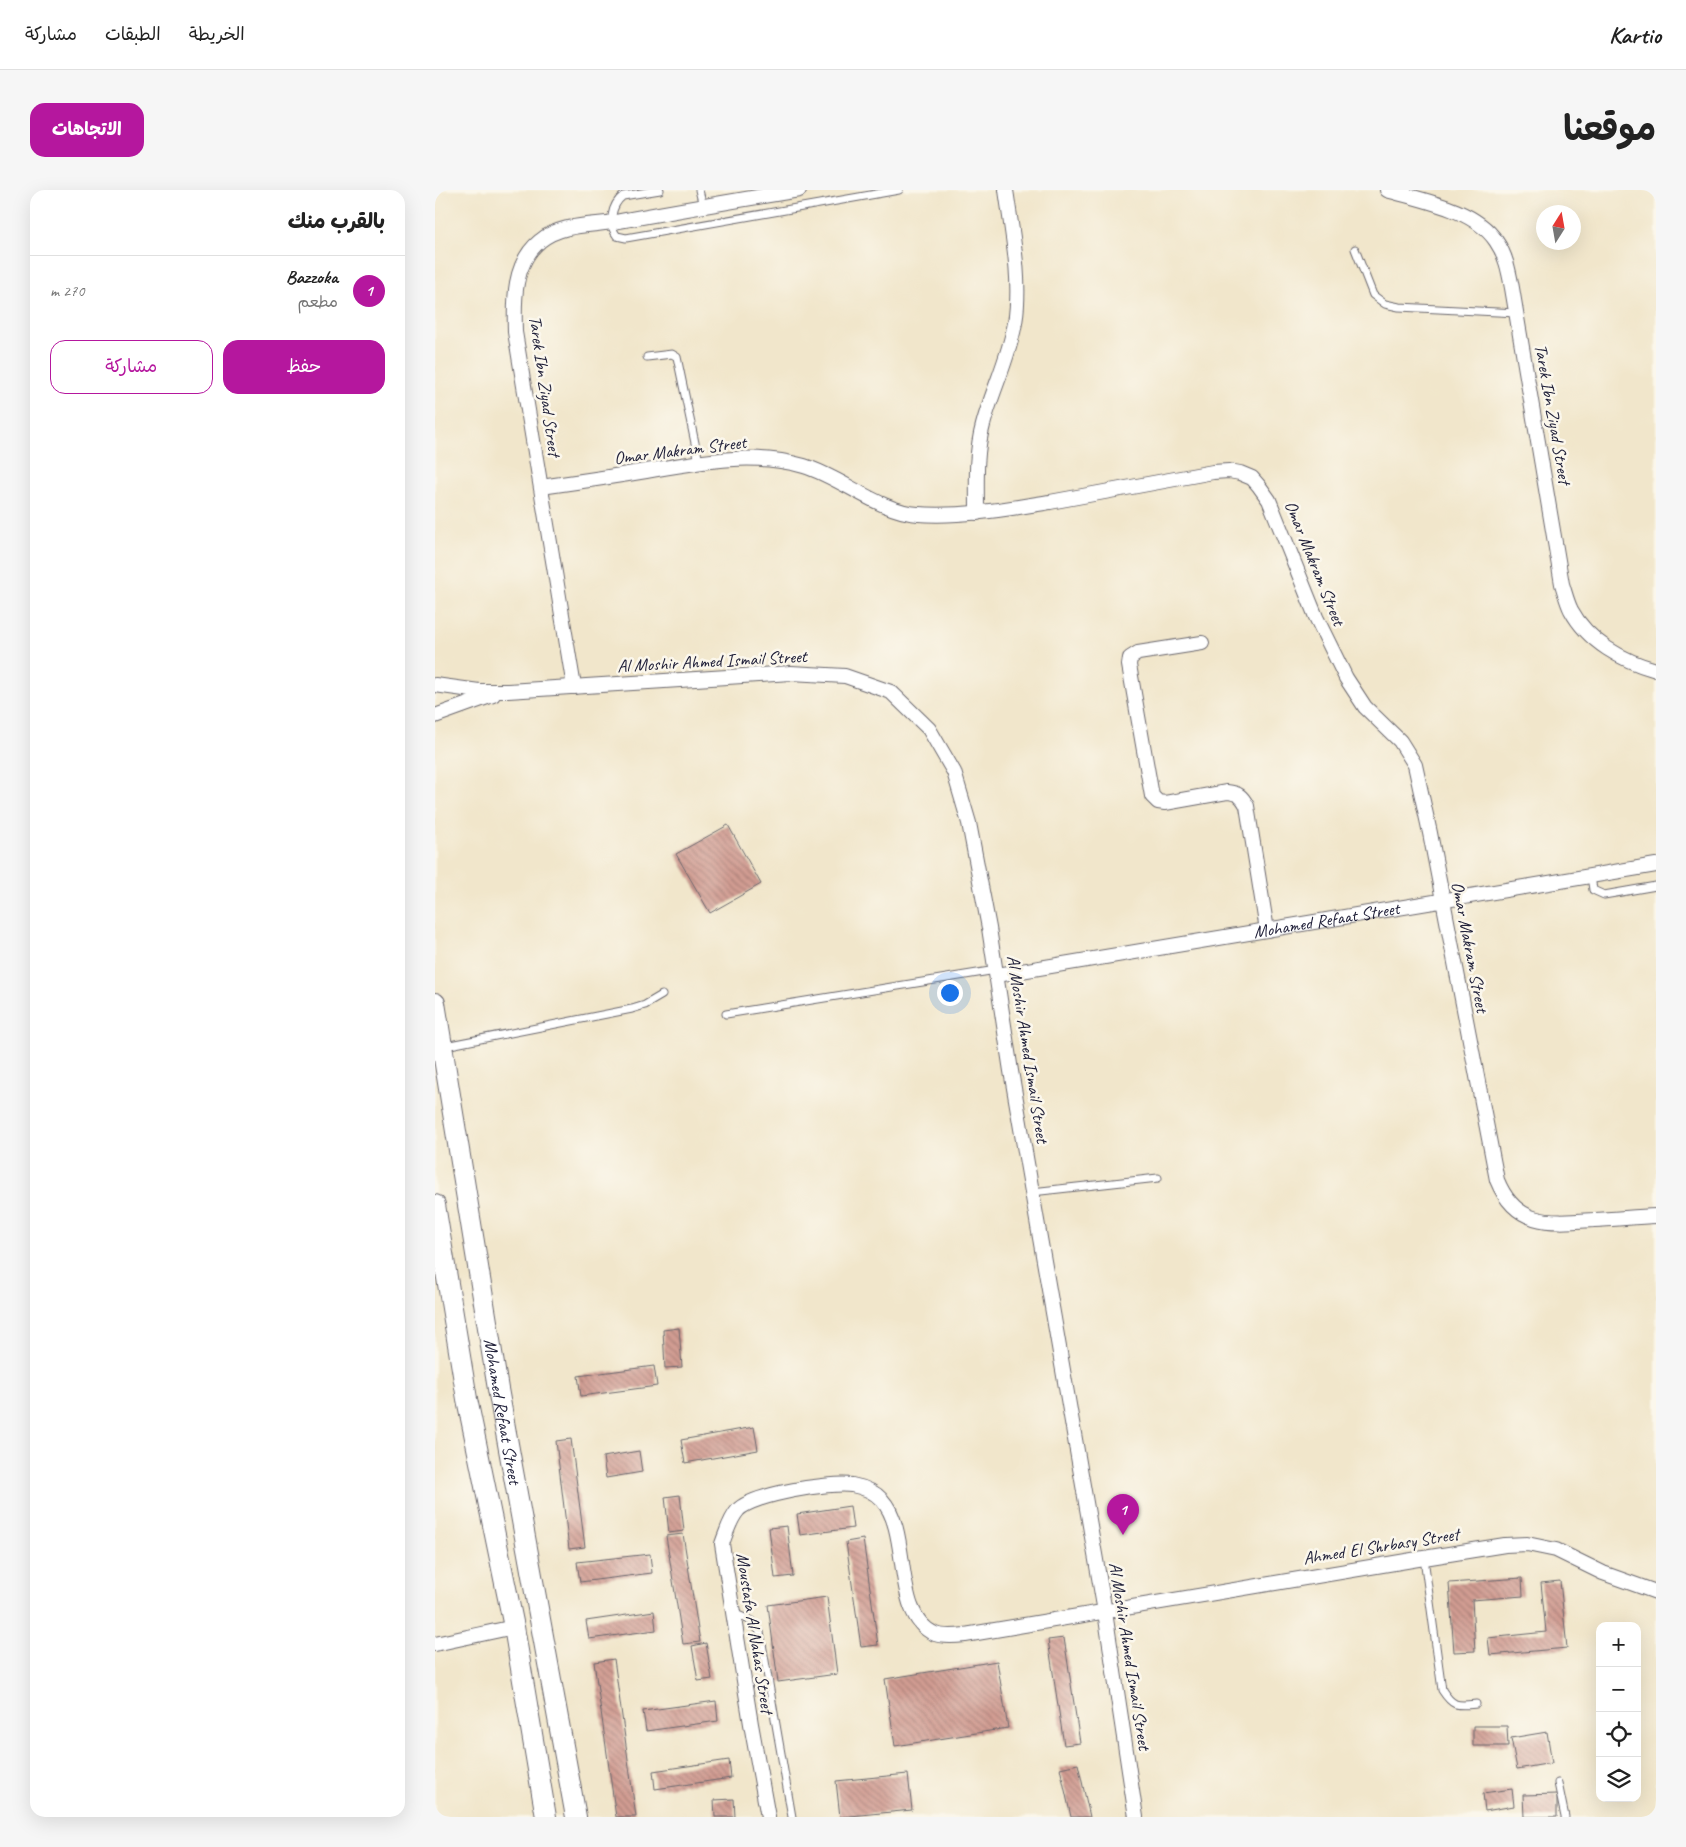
<!DOCTYPE html>
<html lang="ar">
<head>
<meta charset="utf-8">
<style>
	:root { --surface:#fff; --page:#f6f6f6; --text:#222; --muted:#767676; --line:#e0e0e0; --accent:#b5179e }
	body { margin:0; font-family:Caveat,"Playpen Sans Arabic",sans-serif; background:var(--page); color:var(--text); direction:rtl }
	.controls { position:absolute; right:15px; bottom:15px; display:grid; overflow:hidden; border-radius:10px; box-shadow:0 5px 20px #0002 }
	.controls button { width:45px; height:45px; display:grid; place-items:center; padding:0; border:0; border-bottom:1px solid var(--line); background:var(--surface); color:var(--text); font:25px sans-serif }
	.compass { position:absolute; left:1101px; top:15px; width:45px; height:45px; border-radius:50%; background:var(--surface); box-shadow:0 5px 20px #0002; rotate:11deg }
	.you { position:absolute; left:514px; top:802px; width:18px; height:18px; margin:-12px; border:4px solid #fff; border-radius:50%; background:#1a73e8; box-shadow:0 0 0 8px #1a73e833 }
	.badge { display:grid; place-items:center; width:32px; height:32px; border-radius:50%; background:var(--accent); color:#fff; font-size:16px; font-weight:700 }
	.pin { position:absolute; translate:-50% -41px; filter:drop-shadow(0 1px 2px #0008) }
	.pin::after { content:''; position:absolute; top:26px; width:18px; height:15px; background:inherit; clip-path:polygon(0 0,100% 0,50% 100%) }
	.list { margin:0; padding:0; list-style:none }
	h2 { display:flex; justify-content:space-between; align-items:center; height:65px; margin:0; padding:0 20px; font-size:21px }
	h2 small { font-size:16px; font-weight:400; color:var(--muted) }
	.list li { display:grid; grid-template-columns:32px 1fr auto; gap:15px; align-items:center; box-sizing:border-box; height:70px; padding:0 20px; border-top:1px solid var(--line) }
	.list b { display:block; font-size:19px; white-space:nowrap }
	.list p { margin:0; font-size:16px; white-space:nowrap; color:var(--muted) }
	.list em { font-size:16px; font-style:normal; color:var(--muted) }
	.actions { display:flex; gap:10px; padding:15px 20px }
	.actions a { flex:1; padding:11px 0; border:1px solid var(--accent); border-radius:15px; text-align:center; font-size:18px; color:var(--accent) }
	.actions .main { background:var(--accent); color:#fff }
	.icon { flex:none; width:28px; height:28px; fill:none; stroke:currentColor; stroke-width:2; stroke-linecap:round; stroke-linejoin:round }
	.map { position:relative; flex:none; width:1221px; height:1627px; overflow:hidden; direction:ltr; border-radius:15px }
	header { display:flex; align-items:center; gap:30px; box-sizing:border-box; height:70px; padding:0 25px; background:var(--surface); border-bottom:1px solid var(--line) }
	header strong { font-size:24px }
	nav { display:flex; gap:28px; margin-inline-start:auto; font-size:18px }
	.intro { display:flex; align-items:center; justify-content:space-between; box-sizing:border-box; height:120px; padding:0 30px }
	h1 { margin:0; font-size:35px }
	.button { padding:12px 22px; border-radius:15px; background:var(--accent); color:#fff; font-size:18px; font-weight:700 }
	main { display:flex; gap:30px; padding:0 30px }
	aside { flex:1; background:var(--surface); border-radius:15px; box-shadow:0 5px 20px #0002 }
	.map>svg:first-child { display:block }
</style>
</head>
<body>
<header>
<strong>Kartio</strong>
<nav><a>الخريطة</a><a>الطبقات</a><a>مشاركة</a></nav>
</header>
<div class="intro"><h1>موقعنا</h1><a class="button">الاتجاهات</a></div>
<main>
<div class="map">
<svg width="1221" height="1627" viewBox="0 0 1221 1627">
	<defs>
		<pattern id="building-back-hatch" width="6" height="6" patternUnits="userSpaceOnUse" patternTransform="scale(1.25)"><rect width="6" height="6" fill="#d19c92"/><path d="M-1 5l2 2M0 0l6 6M5-1l2 2" fill="none" stroke="#a97f78"/></pattern>
	</defs>
	<rect width="100%" height="100%" fill="#fbf7ec"/>
	<filter id="ink" filterUnits="userSpaceOnUse"><feTurbulence type="fractalNoise" baseFrequency=".02" numOctaves="2"/><feDisplacementMap in="SourceGraphic" scale="10" xChannelSelector="R" yChannelSelector="G"/><feConvolveMatrix kernelMatrix="1 2 1 2 8 2 1 2 1" color-interpolation-filters="sRGB"/></filter>
	<filter id="wash" filterUnits="userSpaceOnUse"><feTurbulence type="fractalNoise" baseFrequency=".0096" numOctaves="4" result="noise"/><feDisplacementMap in="SourceGraphic" scale="20" xChannelSelector="R" yChannelSelector="G"/><feGaussianBlur stdDeviation="1.12" result="paint"/><feColorMatrix in="noise" values="0 0 0 0 0 0 0 0 0 0 0 0 0 0 0 0 0 1.4 0 .05"/><feComposite in="paint" operator="in"/></filter>
	<g filter="url(#wash)">
		<rect width="100%" height="100%" fill="#f1e6cb"/>
		<g id="blocks">
			<g fill="url(#building-back-hatch)">
				<path d="M 293,635 L 326,694 L 275,723 L 241,664 Z"/>
				<path d="M 244,1138 L 247,1177 L 230,1178 L 228,1140 Z"/>
				<path d="M 219,1176 L 222,1196 L 146,1206 L 143,1186 Z"/>
				<path d="M 319,1237 L 323,1260 L 250,1273 L 246,1250 Z"/>
				<path d="M 136,1249 L 150,1357 L 134,1359 L 121,1251 Z"/>
				<path d="M 204,1261 L 207,1282 L 171,1288 L 168,1267 Z"/>
				<path d="M 245,1305 L 249,1341 L 234,1343 L 230,1307 Z"/>
				<path d="M 415,1316 L 418,1338 L 365,1345 L 362,1324 Z"/>
				<path d="M 352,1336 L 358,1386 L 340,1388 L 334,1338 Z"/>
				<path d="M 248,1344 L 265,1452 L 248,1454 L 231,1346 Z"/>
				<path d="M 428,1349 L 443,1455 L 426,1457 L 411,1352 Z"/>
				<path d="M 215,1364 L 217,1383 L 145,1392 L 142,1372 Z"/>
				<path d="M 1087,1388 L 1088,1406 L 1037,1410 L 1040,1461 L 1019,1462 L 1014,1393 Z"/>
				<path d="M 1125,1391 L 1132,1458 L 1055,1465 L 1053,1448 L 1111,1442 L 1106,1393 Z"/>
				<path d="M 392,1407 L 402,1484 L 343,1492 L 333,1415 Z"/>
				<path d="M 219,1421 L 221,1440 L 154,1449 L 151,1431 Z"/>
				<path d="M 629,1448 L 645,1553 L 629,1555 L 613,1450 Z"/>
				<path d="M 271,1453 L 277,1489 L 263,1491 L 257,1456 Z"/>
				<path d="M 179,1469 L 201,1627 L 181,1627 L 159,1472 Z"/>
				<path d="M 562,1471 L 573,1538 L 460,1556 L 450,1489 Z"/>
				<path d="M 281,1511 L 283,1531 L 211,1541 L 208,1521 Z"/>
				<path d="M 1038,1536 L 1072,1536 L 1073,1556 L 1038,1556 Z"/>
				<path d="M 1112,1542 L 1117,1573 L 1082,1579 L 1076,1548 Z"/>
				<path d="M 294,1570 L 296,1588 L 220,1599 L 218,1581 Z"/>
				<path d="M 643,1574 L 655,1627 L 636,1627 L 625,1578 Z"/>
				<path d="M 473,1584 L 477,1620 L 405,1627 L 401,1591 Z"/>
				<path d="M 1077,1599 L 1079,1616 L 1050,1621 L 1048,1603 Z"/>
				<path d="M 1122,1604 L 1122,1627 L 1089,1627 L 1088,1605 Z"/>
				<path d="M 299,1609 L 300,1627 L 280,1627 L 279,1610 Z"/>
			</g>
		</g>
	</g>
	<g filter="url(#ink)">
		<use href="#blocks" fill-opacity="0" stroke="#6a676d" stroke-width="1"/>
		<g fill="none" stroke-linecap="round" stroke-linejoin="round">
			<g stroke="#6a676d" stroke-width="9">
				<g id="lane">
					<path d="M 225,0 L 188,6 C 176,15 173,35 182,46 L 191,48 L 464,0"/>
					<path d="M 264,0 L 268,16"/>
					<path d="M 920,59 L 938,105 L 950,114 L 964,117 L 1082,123"/>
					<path d="M 212,167 L 237,164 L 242,167 L 264,272"/>
					<path d="M 1156,686 L 1158,700 L 1169,705 L 1221,696"/>
					<path d="M 291,824 L 561,780"/>
					<path d="M 10,856 L 197,819 L 210,815 L 227,805"/>
					<path d="M 597,1002 L 723,988"/>
					<path d="M 989,1368 L 1007,1500 C 1018,1517 1022,1516 1041,1514"/>
					<path d="M 298,1423 L 317,1431 L 325,1442 L 357,1627"/>
					<path d="M 1123,1593 L 1130,1627"/>
				</g>
			</g>
			<g stroke="#6a676d" stroke-width="16">
				<g id="street">
					<path d="M 952,0 C 986,10 1040,19 1061,51 C 1071,65 1074,82 1077,98 L 1127,394 C 1130,403 1132,412 1136,420 C 1153,452 1188,471 1221,480"/>
					<path d="M 106,297 C 141,292 176,287 211,281 C 263,272 317,261 369,276 C 406,287 445,322 483,324 C 527,327 571,319 615,312 C 669,302 724,292 778,282 L 794,281 L 805,283 L 817,288 L 824,296 L 834,310 L 881,427 L 911,488 L 930,517 L 965,551 L 980,575 L 995,643 L 1062,990 C 1081,1037 1115,1033 1159,1030 C 1180,1029 1200,1027 1221,1026"/>
					<path d="M 542,323 C 542,294 540,264 548,235 C 557,201 574,168 580,133 C 587,90 577,43 571,0"/>
					<path d="M 767,453 L 703,463 L 695,468 L 694,475 L 717,606 L 723,612 L 730,613 L 792,602 C 803,603 807,606 812,616 L 832,740"/>
					<path d="M 0,495 L 44,501 L 73,501 L 356,483 L 410,486 L 456,502 L 494,539 L 519,582 L 534,633 L 554,738 L 576,881 L 670,1422 L 701,1627"/>
					<path d="M 139,497 L 80,142 C 79,110 78,73 105,51 C 126,33 159,36 185,31 C 244,20 304,10 364,0"/>
					<path d="M 0,526 L 58,505"/>
					<path id="s1" d="M 562,785 L 1221,675"/>
					<path d="M 0,1454 L 79,1437"/>
					<path d="M 333,1627 L 316,1534 L 287,1354 C 291,1343 295,1329 303,1320 C 318,1304 395,1292 417,1295 C 428,1297 439,1301 447,1310 C 477,1342 456,1425 500,1444 C 509,1447 521,1446 530,1445 L 989,1368 L 1070,1355 L 1092,1354 L 1121,1360 L 1168,1383 L 1221,1402"/>
				</g>
			</g>
			<g stroke="#6a676d" stroke-width="22">
				<g id="secondary">
					<path id="s2" d="M 0,813 L 63,1199 L 141,1627"/>
					<path d="M 0,1015 L 32,1209 L 79,1437 L 111,1627"/>
				</g>
			</g>
			<use href="#lane" stroke="#fff" stroke-width="7"/>
			<use href="#street" stroke="#fff" stroke-width="14"/>
			<use href="#secondary" stroke="#fff" stroke-width="20"/>
		</g>
	</g>
	<g text-anchor="middle" dominant-baseline="central" stroke-width="5" stroke-linejoin="round" paint-order="stroke">
		<g font-size="18" fill="#22223b" stroke="#fbf7ec">
			<text transform="translate(110 196) rotate(82)">Tarek Ibn Ziyad Street</text>
			<text transform="translate(1118 224) rotate(80)">Tarek Ibn Ziyad Street</text>
			<text transform="translate(245 260) rotate(-7)">Omar Makram Street</text>
			<text transform="translate(880 373) rotate(68)">Omar Makram Street</text>
			<text transform="translate(277 471) rotate(-3)">Al Moshir Ahmed Ismail Street</text>
			<text stroke="none"><textPath href="#s1" startOffset="334">Mohamed Refaat Street</textPath></text>
			<text transform="translate(1035 757) rotate(79)">Omar Makram Street</text>
			<text transform="translate(593 859) rotate(81)">Al Moshir Ahmed Ismail Street</text>
			<text stroke="none"><textPath href="#s2" startOffset="414">Mohamed Refaat Street</textPath></text>
			<text transform="translate(946 1356) rotate(-9)">Ahmed El Shrbasy Street</text>
			<text transform="translate(320 1443) rotate(81)">Moustafa Al Nahas Street</text>
			<text transform="translate(695 1466) rotate(81)">Al Moshir Ahmed Ismail Street</text>
		</g>
	</g>
</svg>
<div class="controls">
<button>+</button>
<button>−</button>
<button><svg class="icon" aria-label="locate" viewBox="0 0 24 24"><circle cx="12" cy="12" r="6"/><path d="M12 2v4M12 18v4M2 12h4M18 12h4"/></svg></button>
<button><svg class="icon" aria-label="layers" viewBox="0 0 24 24"><path d="M12 4l9 5-9 5-9-5zM3 14l9 5 9-5"/></svg></button>
</div>
<svg class="compass" viewBox="-18 -18 36 36"><path d="M0-13l5 13h-10z" fill="#e53935"/><path d="M0 13l5-13h-10z" fill="#767676"/></svg>
<div class="you"></div>
<div class="pin badge" style="left:688px;top:1345px">1</div>
</div>
<aside>
<h2>بالقرب منك<small></small></h2>
<ul class="list">
<li><span class="badge">1</span><div><b>Bazzoka</b><p>مطعم</p></div><em>270 m</em></li>
</ul>
<div class="actions"><a class="main">حفظ</a><a>مشاركة</a></div>
</aside>
</main>
</body>
</html>
